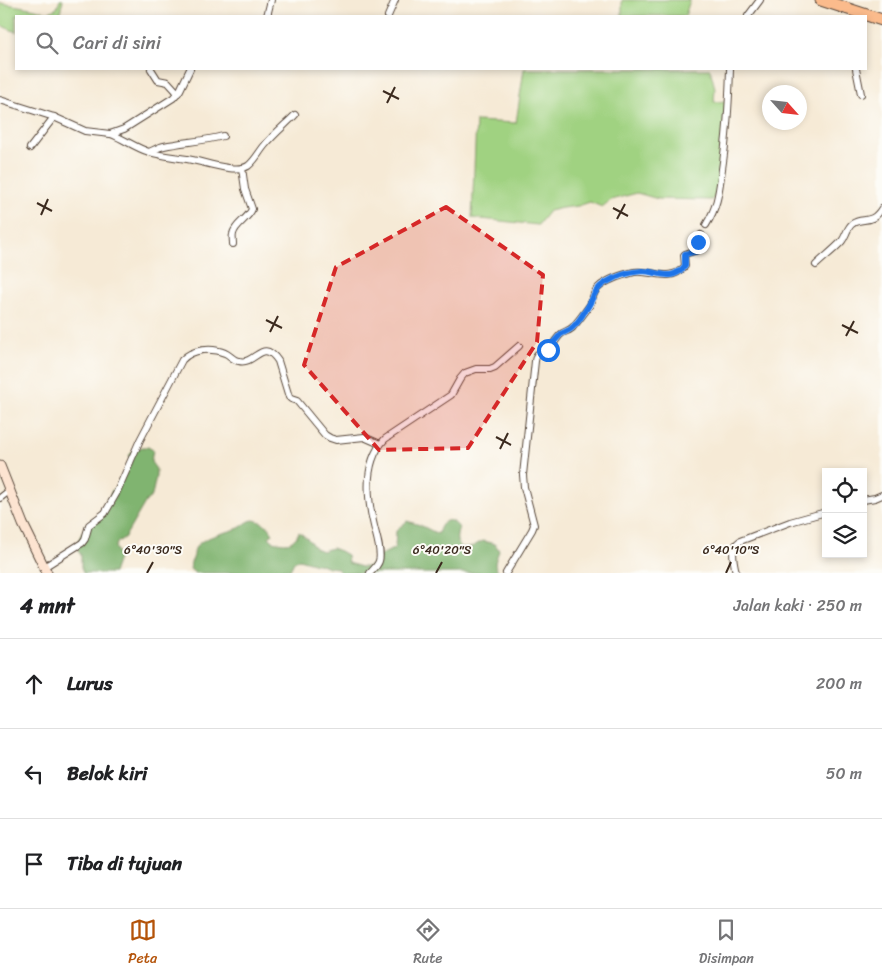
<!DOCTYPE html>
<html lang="id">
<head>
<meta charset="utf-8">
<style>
	:root { --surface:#fff; --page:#f6f6f6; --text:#202124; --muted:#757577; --line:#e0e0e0; --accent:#b45309 }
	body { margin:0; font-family:Sriracha,sans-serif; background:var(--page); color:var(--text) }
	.controls { position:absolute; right:15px; bottom:15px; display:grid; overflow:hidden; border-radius:0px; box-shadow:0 2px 8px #0003 }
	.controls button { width:45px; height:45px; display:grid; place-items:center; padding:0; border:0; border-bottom:1px solid var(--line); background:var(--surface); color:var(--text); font:25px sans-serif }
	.compass { position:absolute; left:762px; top:85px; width:45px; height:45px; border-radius:50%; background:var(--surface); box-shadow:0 2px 8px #0003; rotate:117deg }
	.stop { position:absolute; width:15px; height:15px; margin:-11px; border:4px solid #1a73e8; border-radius:50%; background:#fff }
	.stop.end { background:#1a73e8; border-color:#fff; box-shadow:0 1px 5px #0008 }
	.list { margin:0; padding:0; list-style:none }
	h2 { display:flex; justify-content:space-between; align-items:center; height:65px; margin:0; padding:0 20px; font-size:21px }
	h2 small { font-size:16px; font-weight:400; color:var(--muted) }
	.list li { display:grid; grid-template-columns:32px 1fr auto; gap:15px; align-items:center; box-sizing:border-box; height:90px; padding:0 20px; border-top:1px solid var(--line) }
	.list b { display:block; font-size:19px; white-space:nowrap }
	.list em { font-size:16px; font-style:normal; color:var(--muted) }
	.icon { flex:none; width:28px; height:28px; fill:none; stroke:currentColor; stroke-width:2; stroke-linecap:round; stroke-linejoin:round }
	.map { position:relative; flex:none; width:882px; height:573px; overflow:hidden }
	.search { position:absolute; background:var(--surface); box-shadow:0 2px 8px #0003; left:15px; right:15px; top:15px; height:55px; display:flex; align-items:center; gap:12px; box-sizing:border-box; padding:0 18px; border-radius:0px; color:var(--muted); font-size:19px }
	.sheet { height:335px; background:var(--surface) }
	nav { display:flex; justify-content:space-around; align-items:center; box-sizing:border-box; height:70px; border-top:1px solid var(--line); background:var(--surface); font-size:14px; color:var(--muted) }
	nav a { display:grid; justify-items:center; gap:2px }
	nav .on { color:var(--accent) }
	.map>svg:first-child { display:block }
</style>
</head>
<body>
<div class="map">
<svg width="882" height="573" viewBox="0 0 882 573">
	<rect width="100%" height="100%" fill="#fdfcf7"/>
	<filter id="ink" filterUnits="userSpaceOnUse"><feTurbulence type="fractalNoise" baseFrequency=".02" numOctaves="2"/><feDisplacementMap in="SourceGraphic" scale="10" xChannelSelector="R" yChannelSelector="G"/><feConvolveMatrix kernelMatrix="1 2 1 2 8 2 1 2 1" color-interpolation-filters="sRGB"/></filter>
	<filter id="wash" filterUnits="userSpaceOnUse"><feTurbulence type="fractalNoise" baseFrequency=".0096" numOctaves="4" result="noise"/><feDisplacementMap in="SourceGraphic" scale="20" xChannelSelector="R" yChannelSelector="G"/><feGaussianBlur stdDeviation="1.12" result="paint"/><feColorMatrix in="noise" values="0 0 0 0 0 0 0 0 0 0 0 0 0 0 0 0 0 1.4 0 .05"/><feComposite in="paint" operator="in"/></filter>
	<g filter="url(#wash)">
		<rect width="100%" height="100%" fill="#f6ead6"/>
		<g fill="#a0d281" stroke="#6e7e50">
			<path d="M 60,0 L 63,0 L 59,16 L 25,16 L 19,14 L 19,16 L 16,16 L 16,32 L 0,25 L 0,3 L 31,8 L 47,12 L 52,11 L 57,8 Z"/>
			<path d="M 622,0 L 690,0 L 685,16 L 622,16 Z"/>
			<path d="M 524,69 L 710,69 L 715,88 L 714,102 L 727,101 L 718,184 L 714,198 L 711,200 L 658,199 L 637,193 L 611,200 L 602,207 L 590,202 L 578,206 L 562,208 L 549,211 L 538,225 L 472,218 L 476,121 L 516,123 Z"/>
		</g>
		<g fill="#80b46f" stroke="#5e6f46">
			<path d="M 143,447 L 148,447 L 153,450 L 151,462 L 156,469 L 156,476 L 152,496 L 146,501 L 125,537 L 118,542 L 115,547 L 119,556 L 113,573 L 83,573 L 81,567 L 81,555 L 78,551 C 78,548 78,546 78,543 C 81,529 93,520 104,512 C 105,505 104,506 108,500 C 112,493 109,491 118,486 L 132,461 L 129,456 C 133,450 137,448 143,447 Z"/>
			<path d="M 253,520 C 262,521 270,526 273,534 L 269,537 L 273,541 C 286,544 293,545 299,532 L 308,539 L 315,548 L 322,551 L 332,548 L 340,551 L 347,555 L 348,563 C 353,565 357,565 361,567 L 370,567 L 377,557 L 395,548 L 396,531 L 407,521 L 420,525 L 438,534 C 441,522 449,514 459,528 C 456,536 454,548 467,548 C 472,548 478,543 483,541 L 495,544 L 499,550 C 497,559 491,565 500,573 L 340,573 L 337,568 L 328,567 L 321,564 L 320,565 L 299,559 L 294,562 L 290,570 L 282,569 L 280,573 L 195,573 L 190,569 C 191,567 190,564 191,562 C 192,560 193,560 193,558 C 195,555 193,551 196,547 C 203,536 227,533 239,528 C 245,525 247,521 253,520 Z"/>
		</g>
	</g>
	<g filter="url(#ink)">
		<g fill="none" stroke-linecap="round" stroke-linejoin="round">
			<g stroke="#57473a" stroke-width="8">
				<g id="street">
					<path d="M 267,16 L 271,0"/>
					<path d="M 388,16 L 395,0"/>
					<path d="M 748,16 L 760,0"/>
					<path d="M 151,69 L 158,80 L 168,82 L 178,93"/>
					<path d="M 856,69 L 861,94"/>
					<path d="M 0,100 L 54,117 L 85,131 L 110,134 L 124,129 L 173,98 L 180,90 L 190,69"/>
					<path d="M 111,134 C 124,139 136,148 149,152 C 162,156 174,157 187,159 C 202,161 235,174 248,166 C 255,161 259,152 265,145 C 274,134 285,125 295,115"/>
					<path d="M 30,148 L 54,117"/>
					<path d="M 149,152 C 154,150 159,147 164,146 C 184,142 204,141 223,136"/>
					<path d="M 706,225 C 718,206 719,191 722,169 C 727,136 729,103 730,69"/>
					<path d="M 233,244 C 233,240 232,237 233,234 C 235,224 248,219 252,209 L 245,189 L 242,168"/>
					<path d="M 816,265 C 824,257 834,250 842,241 C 846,236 847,228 852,224 C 863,216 871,226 882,208"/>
					<path d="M 0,498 L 9,491"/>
					<path d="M 863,500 L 875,498 L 882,495"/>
					<path d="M 44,567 L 82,543 L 85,539 L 89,525 L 105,513 L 116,494 L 140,440 L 182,360 C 192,349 212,347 225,353 C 230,355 234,361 239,361 C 256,365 262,337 278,361 L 289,397 L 291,399 L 297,401 L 325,435 L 330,438 L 336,440 L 364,437 L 380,444"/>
					<path d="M 370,573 C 373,570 378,565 379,561 C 382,552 376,535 374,526 C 367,498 363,462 385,439 L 451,395 L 460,379 L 465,373 L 476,369 L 490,369 L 495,367 L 519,346"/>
					<path d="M 506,573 L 532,530 L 534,525 L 524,487 L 523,475 L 535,361 C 537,349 541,355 548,350 C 553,346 556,339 560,335 C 564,331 570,331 573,327 C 579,320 585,312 590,305 C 593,299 593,292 598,288 C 607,279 622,275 634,272 C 652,269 670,284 685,266 L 684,255 L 685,254 L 697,250 L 698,242 L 701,235"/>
					<path d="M 736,573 C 734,561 729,549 740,541 L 790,522 L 826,512"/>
				</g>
			</g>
			<g stroke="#57473a" stroke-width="11">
				<path id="secondary" d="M 0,466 L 23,524 L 47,573"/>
			</g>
			<g stroke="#57473a" stroke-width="13">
				<path id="highway" d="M 821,0 L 882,20"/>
			</g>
			<use href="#street" stroke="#fff" stroke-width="6"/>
			<use href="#secondary" stroke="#fde4d1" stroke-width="9"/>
			<use href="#highway" stroke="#fbbb8c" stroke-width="11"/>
		</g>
	</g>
	<g fill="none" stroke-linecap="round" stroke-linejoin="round" filter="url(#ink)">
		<path stroke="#1a73e8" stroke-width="6" d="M 548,350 C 552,344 556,339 561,334 C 565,331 570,331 574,326 C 578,322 582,316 585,311 C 593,301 593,290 605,283 C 615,277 629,272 642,271 C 658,271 671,283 685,266 L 685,254 L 697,251 L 698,242"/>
	</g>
	<path fill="#d62828" fill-opacity="0.2" stroke="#d62828" stroke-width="4" stroke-dasharray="10 6" stroke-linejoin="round" d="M 446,207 L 543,275 L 537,342 L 468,448 L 379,450 L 304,365 L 336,267 Z"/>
	<path fill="none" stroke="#3b2a1e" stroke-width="2" d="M 383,91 L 399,99M 387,103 L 395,87M 37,203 L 52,211M 613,208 L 628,216M 41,215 L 48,199M 617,219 L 625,204M 266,320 L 282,328M 842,325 L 858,333M 270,332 L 278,316M 846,336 L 854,321M 496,437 L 511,445M 500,449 L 508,433M 147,573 L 153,562M 436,573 L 442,562M 726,573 L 731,562"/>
	<g font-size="12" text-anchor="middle" fill="#3b2a1e" stroke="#fdfcf7" stroke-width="4" stroke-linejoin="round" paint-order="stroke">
		<text x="153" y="554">6°40'30"S</text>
		<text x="442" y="554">6°40'20"S</text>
		<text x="731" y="554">6°40'10"S</text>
	</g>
</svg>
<div class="controls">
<button><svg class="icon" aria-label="locate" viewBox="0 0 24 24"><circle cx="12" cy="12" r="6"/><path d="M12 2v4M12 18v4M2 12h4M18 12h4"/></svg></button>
<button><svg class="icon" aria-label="layers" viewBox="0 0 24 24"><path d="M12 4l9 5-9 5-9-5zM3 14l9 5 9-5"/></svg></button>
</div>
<svg class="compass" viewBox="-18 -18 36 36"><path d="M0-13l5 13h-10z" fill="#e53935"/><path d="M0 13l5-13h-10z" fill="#757577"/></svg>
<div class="stop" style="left:548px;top:350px"></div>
<div class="stop end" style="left:698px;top:242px"></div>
<div class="search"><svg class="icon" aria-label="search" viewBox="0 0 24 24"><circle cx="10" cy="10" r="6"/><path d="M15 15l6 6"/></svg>Cari di sini</div>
</div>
<section class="sheet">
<h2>4 mnt<small>Jalan kaki · 250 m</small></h2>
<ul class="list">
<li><svg class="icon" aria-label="ahead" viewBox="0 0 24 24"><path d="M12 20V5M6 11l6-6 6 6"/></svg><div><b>Lurus</b></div><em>200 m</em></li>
<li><svg class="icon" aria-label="left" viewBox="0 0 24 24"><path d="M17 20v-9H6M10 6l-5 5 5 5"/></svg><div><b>Belok kiri</b></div><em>50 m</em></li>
<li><svg class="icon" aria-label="arrive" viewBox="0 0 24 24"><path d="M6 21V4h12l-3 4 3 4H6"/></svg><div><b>Tiba di tujuan</b></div></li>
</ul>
</section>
<nav>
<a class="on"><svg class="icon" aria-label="map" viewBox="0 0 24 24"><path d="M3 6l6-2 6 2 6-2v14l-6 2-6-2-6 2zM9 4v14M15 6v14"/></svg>Peta</a>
<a><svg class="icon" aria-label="directions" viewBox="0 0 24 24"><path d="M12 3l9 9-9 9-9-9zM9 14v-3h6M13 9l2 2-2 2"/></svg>Rute</a>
<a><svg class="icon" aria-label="saved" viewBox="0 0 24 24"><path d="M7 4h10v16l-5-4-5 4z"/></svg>Disimpan</a>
</nav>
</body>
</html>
